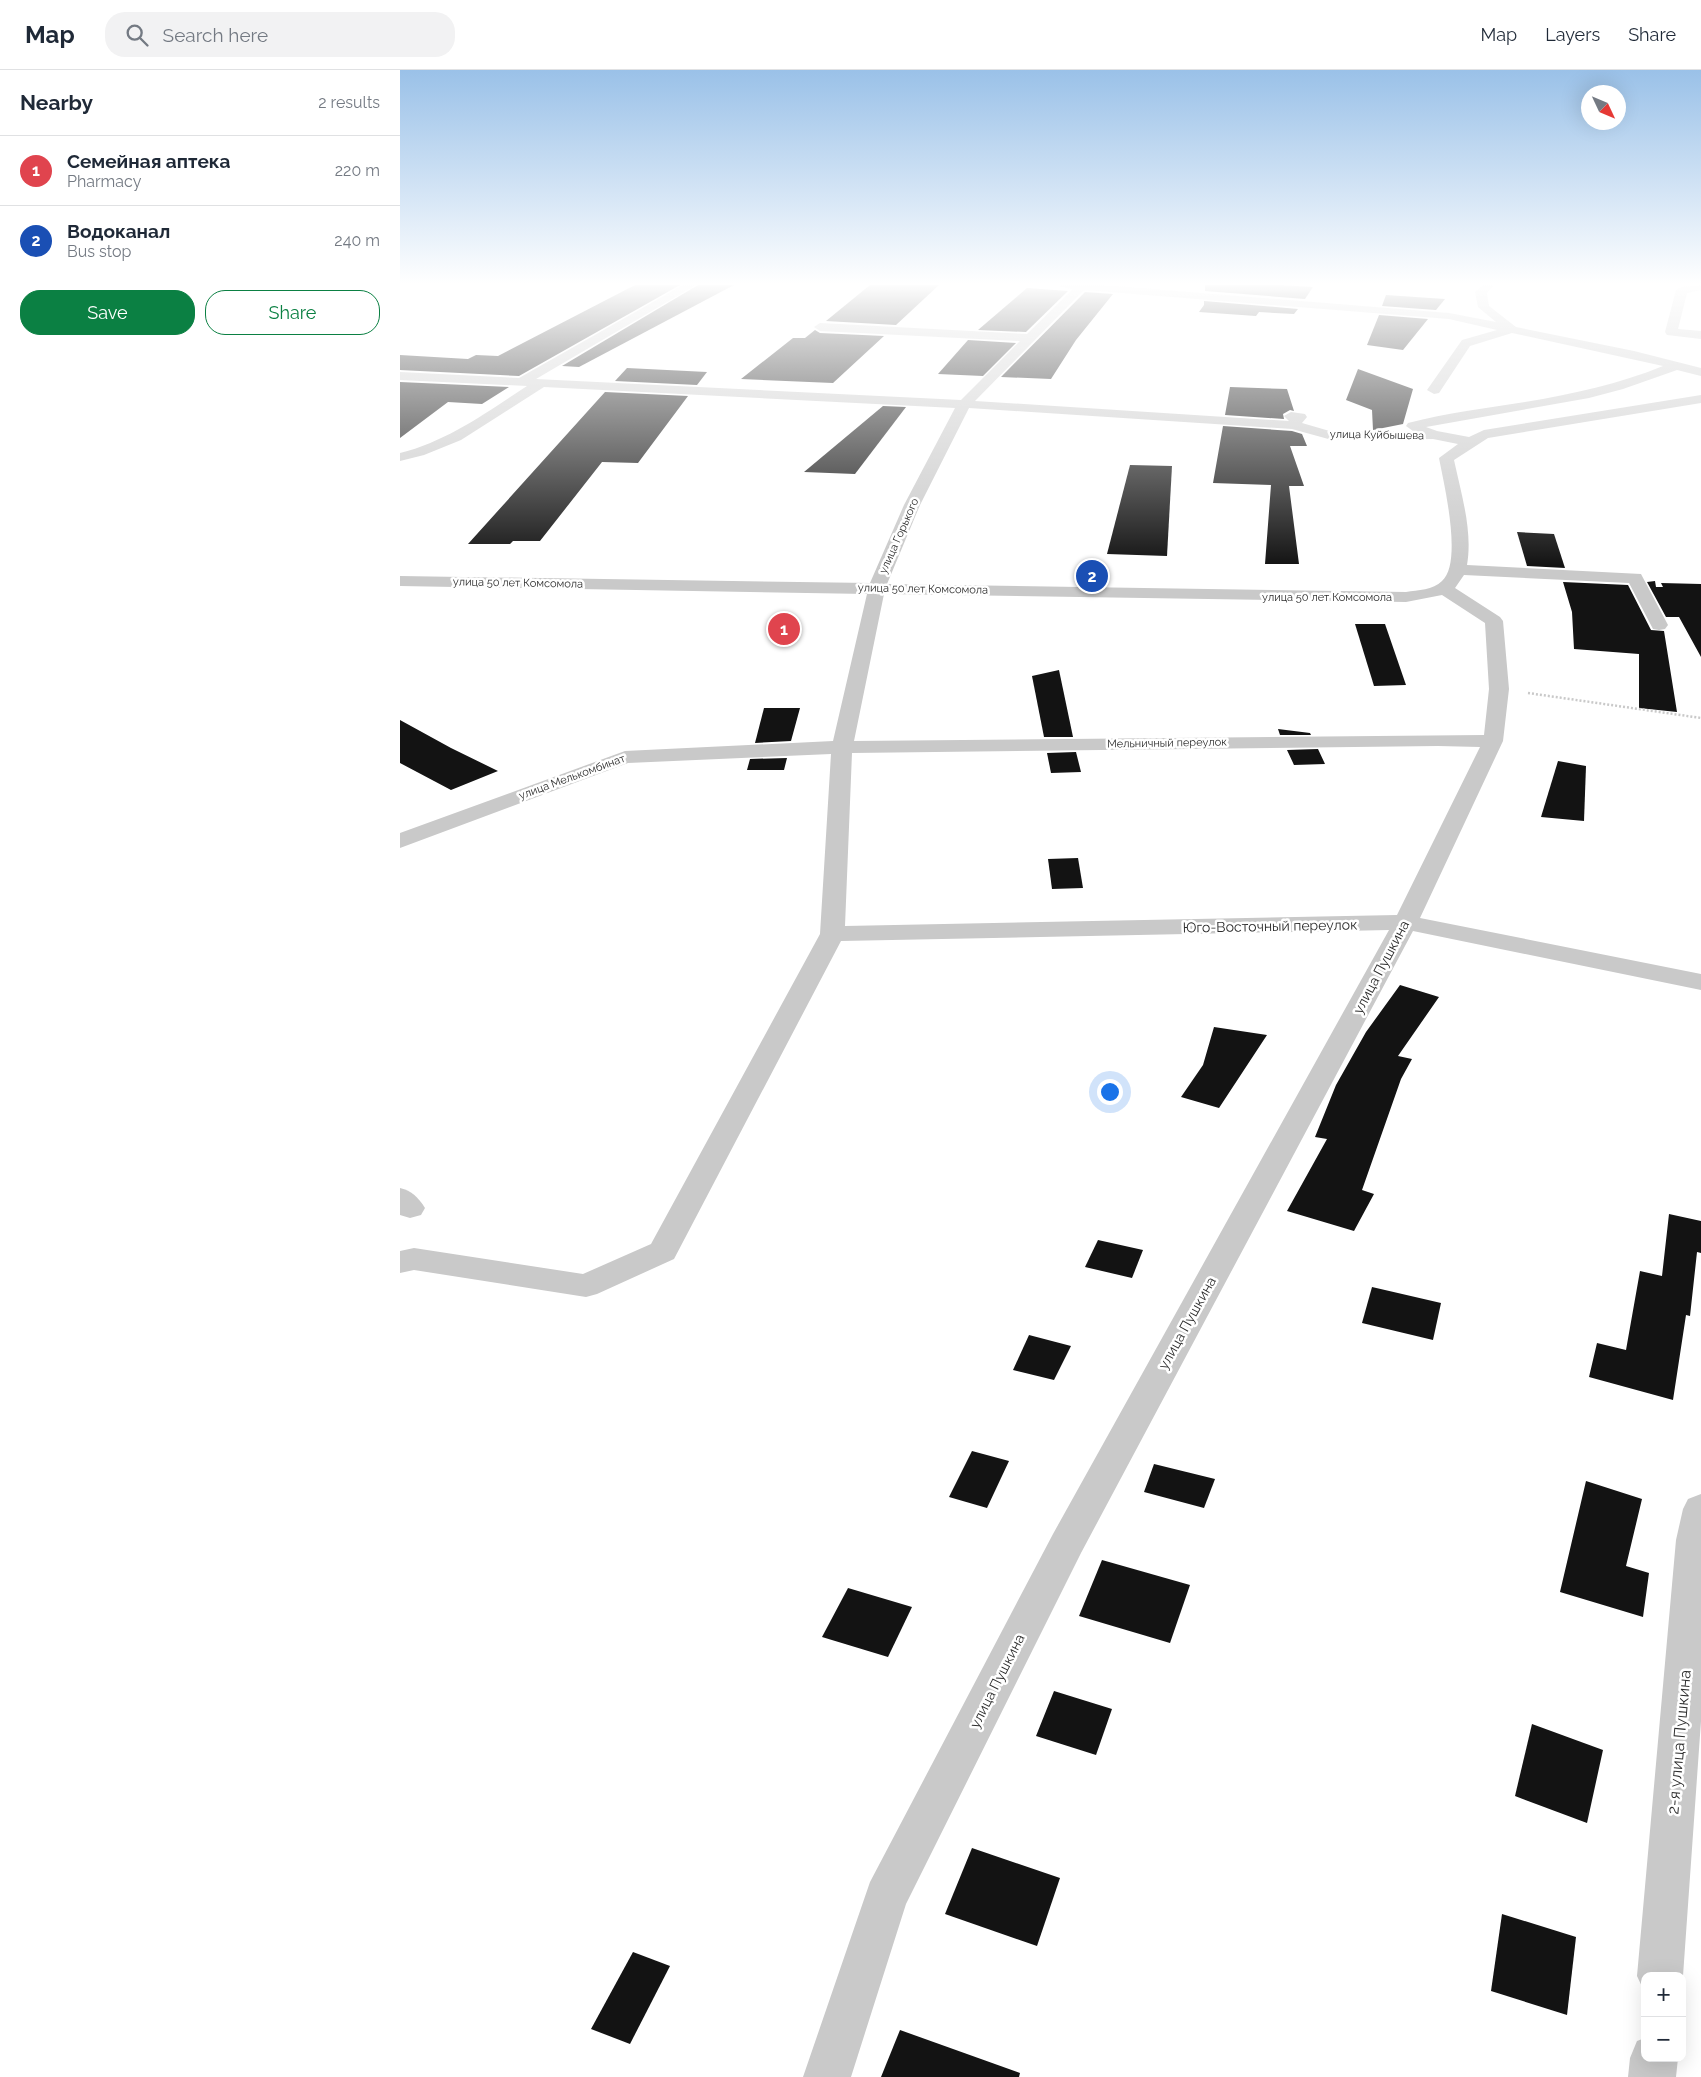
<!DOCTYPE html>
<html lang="en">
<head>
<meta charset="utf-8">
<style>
	:root { --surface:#fff; --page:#f2f2f3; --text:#1f2937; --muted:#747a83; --line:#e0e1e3; --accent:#0b8043 }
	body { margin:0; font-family:Raleway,sans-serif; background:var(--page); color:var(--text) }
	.controls { position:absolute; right:15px; bottom:15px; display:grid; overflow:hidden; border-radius:10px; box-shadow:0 5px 20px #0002 }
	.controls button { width:45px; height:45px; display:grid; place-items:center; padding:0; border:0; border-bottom:1px solid var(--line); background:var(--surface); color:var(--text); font:25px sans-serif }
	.compass { position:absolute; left:1181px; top:15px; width:45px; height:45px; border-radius:50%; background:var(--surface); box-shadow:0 5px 20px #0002; rotate:134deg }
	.you { position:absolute; left:709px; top:1021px; width:18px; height:18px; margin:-12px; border:4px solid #fff; border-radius:50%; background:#1a73e8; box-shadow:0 0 0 8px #1a73e833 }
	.badge { display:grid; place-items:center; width:32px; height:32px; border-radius:50%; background:var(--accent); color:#fff; font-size:16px; font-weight:700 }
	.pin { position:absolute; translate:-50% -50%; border:2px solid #fff; box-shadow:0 1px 5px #0006 }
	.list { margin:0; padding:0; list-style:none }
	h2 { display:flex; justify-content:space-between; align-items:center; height:65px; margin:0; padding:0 20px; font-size:21px }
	h2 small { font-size:16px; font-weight:400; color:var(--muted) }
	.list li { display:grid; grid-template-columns:32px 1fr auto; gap:15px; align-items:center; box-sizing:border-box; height:70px; padding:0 20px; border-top:1px solid var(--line) }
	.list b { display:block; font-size:19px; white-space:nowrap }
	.list p { margin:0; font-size:16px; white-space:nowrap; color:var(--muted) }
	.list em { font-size:16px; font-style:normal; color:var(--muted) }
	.actions { display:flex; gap:10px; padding:15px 20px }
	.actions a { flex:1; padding:11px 0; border:1px solid var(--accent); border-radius:20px; text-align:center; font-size:18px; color:var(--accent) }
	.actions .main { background:var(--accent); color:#fff }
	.icon { flex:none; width:28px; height:28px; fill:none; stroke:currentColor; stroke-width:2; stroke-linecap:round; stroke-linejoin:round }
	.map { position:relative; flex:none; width:1301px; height:2007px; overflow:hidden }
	header { display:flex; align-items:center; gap:30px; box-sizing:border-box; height:70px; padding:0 25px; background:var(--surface); border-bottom:1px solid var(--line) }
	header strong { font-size:24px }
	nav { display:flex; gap:28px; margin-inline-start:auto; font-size:18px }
	.search { width:350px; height:45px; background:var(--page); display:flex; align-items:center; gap:12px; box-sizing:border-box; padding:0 18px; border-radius:20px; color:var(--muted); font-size:19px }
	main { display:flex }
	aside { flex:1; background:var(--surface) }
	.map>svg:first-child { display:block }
</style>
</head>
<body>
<header>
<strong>Map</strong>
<div class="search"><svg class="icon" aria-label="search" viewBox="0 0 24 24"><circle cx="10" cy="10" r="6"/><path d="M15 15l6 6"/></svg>Search here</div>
<nav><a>Map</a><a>Layers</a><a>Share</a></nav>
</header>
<main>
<aside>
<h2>Nearby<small>2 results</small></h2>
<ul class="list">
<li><span class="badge" style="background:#e0444e">1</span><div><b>Семейная аптека</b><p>Pharmacy</p></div><em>220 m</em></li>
<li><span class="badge" style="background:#1a4fb4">2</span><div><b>Водоканал</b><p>Bus stop</p></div><em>240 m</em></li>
</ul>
<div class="actions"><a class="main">Save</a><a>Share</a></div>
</aside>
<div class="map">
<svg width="1301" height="2007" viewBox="0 0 1301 2007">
	<rect width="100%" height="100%" fill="#fff"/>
	<g fill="#131313">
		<path d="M 235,215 L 280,215 L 119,306 L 0,300 L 0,285 L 68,289 L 76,285 L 98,286 Z"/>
		<path d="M 298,215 L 334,215 L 179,297 L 162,296 Z"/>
		<path d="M 470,215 L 539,215 L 496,255 L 426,251 Z"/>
		<path d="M 805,215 L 880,215 L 913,217 L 905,229 L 805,221 Z"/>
		<path d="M 627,218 L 668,221 L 626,262 L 578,260 Z"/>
		<path d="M 685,222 L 713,224 L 676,270 L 651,309 L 601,307 Z"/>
		<path d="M 986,225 L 1045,229 L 1036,240 L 982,236 Z"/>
		<path d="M 804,231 L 898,239 L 894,244 L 859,242 L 856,246 L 799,242 L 804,235 Z"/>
		<path d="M 979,245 L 1028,249 L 1003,280 L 967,275 Z"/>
		<path d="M 415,260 L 420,263 L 484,266 L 433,313 L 341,309 L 393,268 L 405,268 Z"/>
		<path d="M 568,270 L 616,273 L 583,306 L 538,304 Z"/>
		<path d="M 227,298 L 307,302 L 297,315 L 215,311 Z"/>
		<path d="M 958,299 L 1013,319 L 1003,354 L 973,360 L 972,340 L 946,330 Z"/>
		<path d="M 0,312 L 109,317 L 82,334 L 48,332 L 0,368 Z"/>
		<path d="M 830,317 L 887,319 L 894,341 L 890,340 L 883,344 L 884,349 L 825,345 Z"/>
		<path d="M 205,322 L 288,326 L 238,393 L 202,392 L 140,471 L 113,471 L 110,474 L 68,474 Z"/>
		<path d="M 483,336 L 506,337 L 455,404 L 404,402 Z"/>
		<path d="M 823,356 L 892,361 L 902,364 L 907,376 L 890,376 L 904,416 L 889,416 L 899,494 L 865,494 L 871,415 L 813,413 Z"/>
		<path d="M 730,395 L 772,396 L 767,486 L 707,484 Z"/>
		<path d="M 1117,462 L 1154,464 L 1165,498 L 1127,496 Z"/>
		<path d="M 1255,511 L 1256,517 L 1263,517 L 1261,513 L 1301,514 L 1301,587 L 1279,547 L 1266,547 L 1247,512 Z"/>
		<path d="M 1163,512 L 1228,515 L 1251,560 L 1264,561 L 1277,642 L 1239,638 L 1239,584 L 1174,579 L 1172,542 Z"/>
		<path d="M 955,554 L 985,554 L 1006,615 L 974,616 Z"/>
		<path d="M 659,600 L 673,667 L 644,667 L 632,606 Z"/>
		<path d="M 364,638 L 400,638 L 391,671 L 355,673 Z"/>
		<path d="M 0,650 L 51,678 L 98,701 L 51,720 L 0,693 Z"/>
		<path d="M 878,659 L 910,663 L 911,665 L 880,665 Z"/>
		<path d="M 918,679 L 925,694 L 894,695 L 887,680 Z"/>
		<path d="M 676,682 L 681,702 L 651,703 L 647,683 Z"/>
		<path d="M 387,688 L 384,700 L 347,700 L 350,689 Z"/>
		<path d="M 1158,691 L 1186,696 L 1184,751 L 1141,747 Z"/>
		<path d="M 678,788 L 683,818 L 652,819 L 648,789 Z"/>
		<path d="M 1000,915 L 1039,927 L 998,986 L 1012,989 L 1001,1009 L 962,1120 L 974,1124 L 954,1161 L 887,1141 L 927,1069 L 915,1067 L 936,1015 L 966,962 Z"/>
		<path d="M 814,957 L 867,965 L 819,1038 L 781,1027 L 803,995 Z"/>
		<path d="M 1269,1144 L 1301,1151 L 1301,1183 L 1297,1182 L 1290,1246 L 1286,1245 L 1273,1330 L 1189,1307 L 1197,1273 L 1226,1280 L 1240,1201 L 1262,1206 Z"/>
		<path d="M 698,1170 L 743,1180 L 732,1208 L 685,1197 Z"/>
		<path d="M 972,1217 L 1041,1233 L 1033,1270 L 962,1253 Z"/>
		<path d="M 629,1265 L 671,1276 L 654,1310 L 613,1300 Z"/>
		<path d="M 572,1381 L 609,1391 L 587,1438 L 549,1427 Z"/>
		<path d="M 754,1394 L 815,1409 L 804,1438 L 744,1422 Z"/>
		<path d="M 1186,1411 L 1242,1429 L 1226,1496 L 1249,1503 L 1243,1547 L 1160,1522 Z"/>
		<path d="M 702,1490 L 790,1515 L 770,1573 L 679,1546 Z"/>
		<path d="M 448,1518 L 512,1537 L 488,1587 L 422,1567 Z"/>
		<path d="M 654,1621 L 712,1639 L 696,1685 L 636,1666 Z"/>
		<path d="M 1132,1654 L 1203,1680 L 1187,1753 L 1115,1726 Z"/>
		<path d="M 572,1778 L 660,1808 L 637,1876 L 545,1844 Z"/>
		<path d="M 1102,1844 L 1176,1867 L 1167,1945 L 1091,1921 Z"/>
		<path d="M 233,1882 L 270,1896 L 230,1974 L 191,1959 Z"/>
		<path d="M 500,1960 L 620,2003 L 619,2007 L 481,2007 Z"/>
	</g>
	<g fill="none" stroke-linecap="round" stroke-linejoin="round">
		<path stroke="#c9c9c9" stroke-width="2.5" stroke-dasharray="2 2" stroke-linecap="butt" d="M 1128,623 L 1301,648"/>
		<g fill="#c9c9c9" fill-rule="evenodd">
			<path d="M 283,215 L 296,215 L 136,309 L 561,330 L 620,271 L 420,261 L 414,257 L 420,253 L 627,264 L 673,219 L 661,217 L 660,215 L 703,215 L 1049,243 L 1096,252 L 1078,237 L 1075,222 L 1083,215 L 1094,215 L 1087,223 L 1089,236 L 1116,257 L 1234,281 L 1301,298 L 1301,306 L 1277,300 L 1223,319 L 1189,328 L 1026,357 L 1037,361 L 1069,367 L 1084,360 L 1301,325 L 1301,333 L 1088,368 L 1054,390 C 1061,423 1073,461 1067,495 L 1241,504 L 1268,555 L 1265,559 L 1259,560 L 1253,559 L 1229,513 L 1064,505 L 1055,518 L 1100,547 L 1103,551 L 1109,619 L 1103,671 L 1020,848 L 1301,904 L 1301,920 L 1013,861 L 681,1483 L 506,1834 L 451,2007 L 403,2007 L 470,1812 L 653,1464 L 989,860 L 441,871 L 274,1189 L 197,1224 L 186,1227 L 14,1200 L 0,1203 L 0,1181 L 14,1178 L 183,1204 L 251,1174 L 420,864 L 431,684 L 228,693 L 0,778 L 0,763 L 225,681 L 433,671 L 467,524 L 0,516 L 0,506 L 470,513 L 504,435 L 555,338 L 144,317 L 61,370 L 24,385 L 0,391 L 0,383 C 48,371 87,342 127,316 L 0,310 L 0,302 L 119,308 ZM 684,220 L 1049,249 L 1097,260 L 1062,270 L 1027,320 L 1034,324 L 1039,323 L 1070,276 L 1112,263 L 1263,296 C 1219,314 1173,324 1125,332 C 1086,338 1047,343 1008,353 L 1006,356 L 1013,361 L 933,362 L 902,353 L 907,347 L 905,344 L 891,342 L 884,346 L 889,351 L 575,331 ZM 569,338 L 892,359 L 932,370 L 1033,369 L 1058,374 L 1039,388 C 1044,414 1063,493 1042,511 C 1033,520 1018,520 1006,522 L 487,514 L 520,435 ZM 484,524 L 1006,532 L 1042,525 L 1085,553 L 1089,619 L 1084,665 L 454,671 ZM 1038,676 L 1080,677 L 997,845 L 445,856 L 452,683 Z"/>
			<path d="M 1301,215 L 1301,220 L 1287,223 L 1278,259 L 1301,261 L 1301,269 L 1267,265 L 1265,262 L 1276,220 L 1282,217 Z"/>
			<path d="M 0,1118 C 12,1121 18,1127 25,1138 L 21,1145 L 10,1148 L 0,1145 Z"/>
			<path d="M 1301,1424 L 1301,1651 L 1283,1906 L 1282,1908 L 1282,1906 L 1245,1906 L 1245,1923 L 1237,1906 L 1276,1470 L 1283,1439 L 1288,1429 Z"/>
			<path d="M 1245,1968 L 1245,1988 L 1278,1988 L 1276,2007 L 1228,2007 L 1230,1988 L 1237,1971 Z"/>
		</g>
	</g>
	<linearGradient id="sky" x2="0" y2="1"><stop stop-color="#9ac1e8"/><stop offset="0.43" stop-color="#fff"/><stop offset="1" stop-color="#fff" stop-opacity="0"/></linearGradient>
	<rect width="1301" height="496" fill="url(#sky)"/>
	<g text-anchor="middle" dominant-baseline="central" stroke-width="5" stroke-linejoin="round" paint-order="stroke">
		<g font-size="11" fill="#2c2c2c" stroke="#fff">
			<text transform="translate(977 365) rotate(1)">улица Куйбышева</text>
			<text transform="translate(499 466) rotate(-66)">улица Горького</text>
			<text transform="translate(118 513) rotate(1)">улица 50 лет Комсомола</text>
			<text transform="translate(523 519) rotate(1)">улица 50 лет Комсомола</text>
			<text x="927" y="527">улица 50 лет Комсомола</text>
			<text transform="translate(767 673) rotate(-1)">Мельничный переулок</text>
			<text transform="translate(172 707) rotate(-20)">улица Мелькомбинат</text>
		</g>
		<g font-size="14" fill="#2c2c2c" stroke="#fff">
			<text transform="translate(870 856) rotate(-1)">Юго-Восточный переулок</text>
			<text transform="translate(981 897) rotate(-62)">улица Пушкина</text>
			<text transform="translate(787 1253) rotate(-61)">улица Пушкина</text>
			<text transform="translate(597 1611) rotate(-63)">улица Пушкина</text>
		</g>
		<g font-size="16" fill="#2c2c2c" stroke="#fff">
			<text transform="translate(1279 1672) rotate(-85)">2-я улица Пушкина</text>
		</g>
	</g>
</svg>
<div class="controls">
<button>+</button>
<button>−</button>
</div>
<svg class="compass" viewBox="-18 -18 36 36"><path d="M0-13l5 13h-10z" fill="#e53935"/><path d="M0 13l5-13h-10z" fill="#747a83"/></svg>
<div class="you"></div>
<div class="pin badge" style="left:384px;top:559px;background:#e0444e">1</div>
<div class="pin badge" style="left:692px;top:506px;background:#1a4fb4">2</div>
</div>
</main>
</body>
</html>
